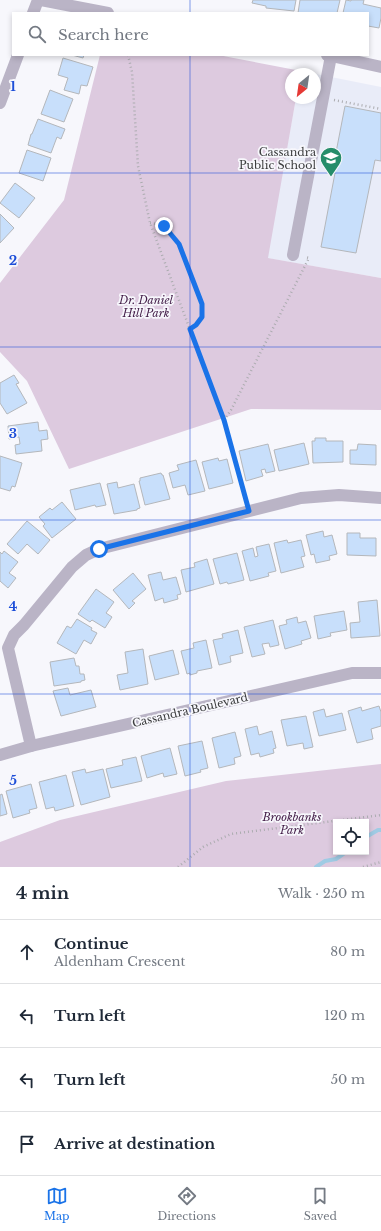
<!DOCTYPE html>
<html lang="en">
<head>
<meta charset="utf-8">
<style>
	:root { --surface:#fff; --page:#f6f6f7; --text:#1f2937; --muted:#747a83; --line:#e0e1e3; --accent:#1a73e8 }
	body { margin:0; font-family:"Libre Baskerville",serif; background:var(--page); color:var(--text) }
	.controls { position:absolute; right:12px; bottom:12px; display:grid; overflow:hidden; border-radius:0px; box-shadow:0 2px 6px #0003 }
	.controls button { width:36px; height:36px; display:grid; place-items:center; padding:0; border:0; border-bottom:1px solid var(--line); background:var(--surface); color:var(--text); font:20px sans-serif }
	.compass { position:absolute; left:285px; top:68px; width:36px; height:36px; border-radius:50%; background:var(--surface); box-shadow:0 2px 6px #0003; rotate:209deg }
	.stop { position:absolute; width:12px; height:12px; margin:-9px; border:3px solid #1a73e8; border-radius:50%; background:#fff }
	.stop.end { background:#1a73e8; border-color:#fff; box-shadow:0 1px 4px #0008 }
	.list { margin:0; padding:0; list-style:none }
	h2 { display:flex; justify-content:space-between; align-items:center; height:52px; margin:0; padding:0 16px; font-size:17px }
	h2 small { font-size:13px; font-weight:400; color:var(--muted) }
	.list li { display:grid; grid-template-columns:26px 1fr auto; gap:12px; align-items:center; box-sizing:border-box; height:64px; padding:0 16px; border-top:1px solid var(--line) }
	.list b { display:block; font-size:15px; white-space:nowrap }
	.list p { margin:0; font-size:13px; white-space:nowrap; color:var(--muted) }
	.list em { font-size:13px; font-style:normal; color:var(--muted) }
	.icon { flex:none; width:22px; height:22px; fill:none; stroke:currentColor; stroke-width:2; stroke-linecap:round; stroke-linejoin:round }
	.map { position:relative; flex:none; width:381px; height:867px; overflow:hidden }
	.search { position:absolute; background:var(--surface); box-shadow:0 2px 6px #0003; left:12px; right:12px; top:12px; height:44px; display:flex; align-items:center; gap:10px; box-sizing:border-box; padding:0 14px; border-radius:0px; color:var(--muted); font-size:15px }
	.sheet { height:308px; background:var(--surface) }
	nav { display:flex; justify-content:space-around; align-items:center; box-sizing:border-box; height:56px; border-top:1px solid var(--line); background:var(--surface); font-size:11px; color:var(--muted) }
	nav a { display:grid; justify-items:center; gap:2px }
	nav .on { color:var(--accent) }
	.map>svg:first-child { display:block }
</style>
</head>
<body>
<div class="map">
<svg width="381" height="867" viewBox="0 0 381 867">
	<rect width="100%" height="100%" fill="#f7f7fc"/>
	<path fill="#e9ecf8" d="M 301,71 L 381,87 L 381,278 L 267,258 L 296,98 L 315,98 L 315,74 L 300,74 Z"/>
	<g fill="#ddcadf" fill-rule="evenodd">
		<path d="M 100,55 L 218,55 L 301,71 L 300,74 L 291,74 L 291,98 L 296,98 L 268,258 L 381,278 L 381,410 L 251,409 L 69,469 L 27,381 L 0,352 L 0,283 L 64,200 Z"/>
		<path d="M 381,764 L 381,867 L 0,867 L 0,842 L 60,820 L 226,781 ZM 336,822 L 366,822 L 366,852 L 336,852 Z"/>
	</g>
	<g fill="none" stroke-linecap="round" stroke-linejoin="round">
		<g stroke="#9fcbe4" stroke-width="4">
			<path d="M 366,837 L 378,830 L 381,830"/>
			<path d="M 316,867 L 325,861 L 336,859 L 346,852"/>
		</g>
	</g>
	<g fill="#c8dffb" stroke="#b4b7bb">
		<path d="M 253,0 L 296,0 L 294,11 L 266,8 L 266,6 L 252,3 Z"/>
		<path d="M 300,0 L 340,0 L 337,13 L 298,13 Z"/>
		<path d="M 346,0 L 351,1 L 351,0 L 364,0 L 363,4 L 381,8 L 381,18 L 379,28 L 368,26 L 368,13 L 343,13 Z"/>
		<path d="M 72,55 L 84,55 L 83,58 Z"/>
		<path d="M 63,58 L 93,67 L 87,86 L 81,85 L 79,94 L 64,90 L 68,78 L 58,75 Z"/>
		<path d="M 50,90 L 73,99 L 64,122 L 41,114 Z"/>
		<path d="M 345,106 L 381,113 L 381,161 L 375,160 L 356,253 L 321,247 L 335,173 L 332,173 Z"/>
		<path d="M 38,119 L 65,129 L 61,139 L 57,137 L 51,153 L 28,145 L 31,134 L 32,134 Z"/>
		<path d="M 27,150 L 51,158 L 43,181 L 19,173 Z"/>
		<path d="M 15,183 L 35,198 L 19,218 L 0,203 Z"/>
		<path d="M 0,214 L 14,228 L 0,243 Z"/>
		<path d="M 14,375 L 19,383 L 16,384 L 27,403 L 7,414 L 0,403 L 0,383 Z"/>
		<path d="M 38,422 L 39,431 L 47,430 L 48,439 L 41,440 L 42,451 L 16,454 L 15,445 L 20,444 L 19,437 L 9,439 L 8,426 Z"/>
		<path d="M 315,438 L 326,438 L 326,441 L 343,441 L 343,462 L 313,463 L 312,441 L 315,441 Z"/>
		<path d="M 304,443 L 309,464 L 279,471 L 274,450 Z"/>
		<path d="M 268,444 L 275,471 L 266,473 L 265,469 L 261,470 L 263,476 L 246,481 L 239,451 Z"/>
		<path d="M 358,444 L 376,445 L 376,465 L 350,464 L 350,450 L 357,450 Z"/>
		<path d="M 0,456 L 22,463 L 15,487 L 12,486 L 10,491 L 0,488 Z"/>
		<path d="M 218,458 L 219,461 L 227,459 L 233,483 L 209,489 L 202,462 Z"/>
		<path d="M 196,460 L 205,491 L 188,495 L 185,485 L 173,488 L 169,473 L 179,470 L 177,465 Z"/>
		<path d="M 161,473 L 162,475 L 163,475 L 170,499 L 145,505 L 139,481 L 140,481 L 140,478 Z"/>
		<path d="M 117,482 L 118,488 L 134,484 L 140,508 L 137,509 L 137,510 L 114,514 L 107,484 Z"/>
		<path d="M 100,483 L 106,505 L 96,507 L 95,505 L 75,510 L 70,490 Z"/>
		<path d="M 62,502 L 76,519 L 52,538 L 43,526 L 45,524 L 39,517 L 50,508 L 52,510 Z"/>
		<path d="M 27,521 L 50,540 L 38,554 L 27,544 L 18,554 L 7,544 Z"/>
		<path d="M 323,531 L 324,537 L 332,535 L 337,554 L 329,556 L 330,560 L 316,563 L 314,554 L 311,555 L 306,535 Z"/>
		<path d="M 347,533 L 360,533 L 360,538 L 376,538 L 376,556 L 347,555 Z"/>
		<path d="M 287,540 L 288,543 L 301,540 L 305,556 L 301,557 L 304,567 L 281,573 L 274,543 Z"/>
		<path d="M 269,544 L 276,571 L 268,573 L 269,576 L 250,581 L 242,551 L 253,548 L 255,557 L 258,556 L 256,547 Z"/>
		<path d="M 4,551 L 18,562 L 9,573 L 16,578 L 8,588 L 0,581 L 0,552 L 2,554 Z"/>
		<path d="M 237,553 L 244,580 L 228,584 L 227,582 L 220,584 L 213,559 Z"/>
		<path d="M 207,559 L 214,584 L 186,592 L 181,570 L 195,567 L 194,563 Z"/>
		<path d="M 161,572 L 163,580 L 176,577 L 181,594 L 177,595 L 178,599 L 164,603 L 163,598 L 155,601 L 148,575 Z"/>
		<path d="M 133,573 L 146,589 L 132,601 L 135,603 L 129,609 L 113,590 Z"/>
		<path d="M 96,589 L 114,602 L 106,613 L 112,617 L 105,628 L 92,620 L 90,622 L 78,614 Z"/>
		<path d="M 377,600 L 380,636 L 351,638 L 350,623 L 360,622 L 358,602 Z"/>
		<path d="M 344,611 L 347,630 L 330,633 L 331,636 L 318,639 L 314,616 Z"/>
		<path d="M 297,617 L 298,623 L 306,621 L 311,638 L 301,641 L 302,644 L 285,649 L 279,626 L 287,624 L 286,620 Z"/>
		<path d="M 77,619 L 92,628 L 91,630 L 97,633 L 91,644 L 84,640 L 76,654 L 57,643 L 67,626 L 71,628 Z"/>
		<path d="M 273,620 L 279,645 L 270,647 L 269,643 L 262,644 L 265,654 L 252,657 L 244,627 Z"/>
		<path d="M 238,630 L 243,653 L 230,656 L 231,662 L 219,665 L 213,640 L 223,638 L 222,634 Z"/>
		<path d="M 206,640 L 212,668 L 197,671 L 197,673 L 190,675 L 190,673 L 187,674 L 181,651 L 194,648 L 193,643 Z"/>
		<path d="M 143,649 L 148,684 L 120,690 L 117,675 L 128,673 L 125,652 Z"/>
		<path d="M 173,650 L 179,674 L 155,680 L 149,656 Z"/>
		<path d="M 74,658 L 76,666 L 79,666 L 80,674 L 84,674 L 85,680 L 81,681 L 81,682 L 54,686 L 50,662 Z"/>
		<path d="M 68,688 L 70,695 L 91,690 L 96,707 L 61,716 L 53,691 Z"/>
		<path d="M 379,706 L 381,712 L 381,726 L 371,729 L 373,739 L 357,743 L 348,711 L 361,707 L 362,711 Z"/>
		<path d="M 324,709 L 326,717 L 342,713 L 346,730 L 319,736 L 313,712 Z"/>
		<path d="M 306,716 L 313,747 L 304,749 L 303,743 L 287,746 L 281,720 Z"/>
		<path d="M 257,726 L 259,735 L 272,731 L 276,748 L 273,749 L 274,753 L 260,757 L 259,753 L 251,755 L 245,729 Z"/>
		<path d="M 235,732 L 241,756 L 234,758 L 235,764 L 219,768 L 212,738 Z"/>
		<path d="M 202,741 L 208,768 L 200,770 L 201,772 L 185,776 L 178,746 Z"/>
		<path d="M 170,748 L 177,774 L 164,777 L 163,773 L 147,778 L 141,756 Z"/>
		<path d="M 136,757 L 142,781 L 111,788 L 106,769 L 123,765 L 122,760 Z"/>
		<path d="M 85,769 L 86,773 L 103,769 L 110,797 L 81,805 L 72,772 Z"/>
		<path d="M 66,775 L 74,806 L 55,811 L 54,807 L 46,809 L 39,782 Z"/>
		<path d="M 31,784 L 37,808 L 29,810 L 30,813 L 13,818 L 6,791 Z"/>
		<path d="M 2,794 L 7,814 L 0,816 L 0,795 Z"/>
	</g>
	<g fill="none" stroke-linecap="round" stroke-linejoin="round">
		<g stroke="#acacb0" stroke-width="2.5" stroke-dasharray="1 3" stroke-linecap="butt">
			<path d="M 128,55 L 132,72 L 138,166 L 150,223 L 224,420 L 246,501"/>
			<path d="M 334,100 L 381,109"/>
			<path d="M 150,223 L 164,225 L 179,244 L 202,304 L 202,317 L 196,325 L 190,329"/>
			<path d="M 224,420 L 231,410 L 309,258 L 305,257"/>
			<path d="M 178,867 L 203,847 L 231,834 L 381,815"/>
			<path d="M 363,867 L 381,862"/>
		</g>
		<g stroke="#bab4c6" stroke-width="12">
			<path d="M 41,0 L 108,13"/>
			<path d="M 33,13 L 38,0"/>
			<path d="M 327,55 L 381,67"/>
			<path d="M 0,103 L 18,55"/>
			<path d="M 293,255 L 331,56"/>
			<path d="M 31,746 L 8,648 L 14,635 L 24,625 L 72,567 L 86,555 L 99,549 L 301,498 L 339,495 L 381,498"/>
			<path d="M 0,755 L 31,746 L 352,673 L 381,673"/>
		</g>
	</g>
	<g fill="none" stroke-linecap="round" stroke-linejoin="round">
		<path stroke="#1a73e8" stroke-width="5" d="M 99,549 L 249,511 L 224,420 L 190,329 L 196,325 L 202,317 L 202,304 L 179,244 L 164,226"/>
	</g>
	<path fill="none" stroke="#1d4ed8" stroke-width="1" stroke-opacity="0.55" d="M 190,0 L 190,13M 190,55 L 190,867M 0,173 L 381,173M 0,347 L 381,347M 0,520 L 381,520M 0,694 L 381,694"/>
	<defs>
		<g id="school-pin" transform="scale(1.15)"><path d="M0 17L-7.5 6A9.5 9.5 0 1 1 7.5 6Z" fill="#268d6a" stroke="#f7f7fc"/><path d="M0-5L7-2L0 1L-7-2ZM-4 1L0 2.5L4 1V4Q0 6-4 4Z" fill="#fff"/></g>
	</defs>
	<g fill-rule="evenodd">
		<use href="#school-pin" x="331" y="158"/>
	</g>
	<g text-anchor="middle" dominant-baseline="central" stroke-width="3.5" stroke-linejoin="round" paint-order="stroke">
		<g font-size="11" fill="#3c3d3e" stroke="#f7f7fc" text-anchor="end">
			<text x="316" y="152">Cassandra<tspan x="316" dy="13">Public School</tspan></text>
		</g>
		<g font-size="11" font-style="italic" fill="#421c47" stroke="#f7f7fc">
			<text x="146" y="300">Dr. Daniel<tspan x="146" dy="13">Hill Park</tspan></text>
			<text x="292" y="817">Brookbanks<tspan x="292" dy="13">Park</tspan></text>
		</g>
		<g font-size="11" fill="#3c3d3e" stroke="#f7f7fc">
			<text transform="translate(190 710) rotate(-13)">Cassandra Boulevard</text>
		</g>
	</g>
	<g font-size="13" text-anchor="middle" font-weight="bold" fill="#1d4ed8" stroke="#f7f7fc" stroke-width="3.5" stroke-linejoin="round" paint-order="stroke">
		<text x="13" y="91">1</text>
		<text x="13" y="265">2</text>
		<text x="13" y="438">3</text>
		<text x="13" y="611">4</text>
		<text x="13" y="785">5</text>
	</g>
</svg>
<div class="controls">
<button><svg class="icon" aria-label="locate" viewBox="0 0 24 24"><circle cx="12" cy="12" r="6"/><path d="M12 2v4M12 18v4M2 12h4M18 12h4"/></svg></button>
</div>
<svg class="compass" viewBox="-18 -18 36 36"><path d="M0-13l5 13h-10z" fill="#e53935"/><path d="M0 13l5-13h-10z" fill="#747a83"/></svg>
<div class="stop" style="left:99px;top:549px"></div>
<div class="stop end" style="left:164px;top:226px"></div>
<div class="search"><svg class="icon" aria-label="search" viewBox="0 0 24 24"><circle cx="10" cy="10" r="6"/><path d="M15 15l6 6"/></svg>Search here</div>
</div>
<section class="sheet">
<h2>4 min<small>Walk · 250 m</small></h2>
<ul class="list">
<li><svg class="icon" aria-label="ahead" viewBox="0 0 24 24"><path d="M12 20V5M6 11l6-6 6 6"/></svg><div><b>Continue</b><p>Aldenham Crescent</p></div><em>80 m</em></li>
<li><svg class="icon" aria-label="left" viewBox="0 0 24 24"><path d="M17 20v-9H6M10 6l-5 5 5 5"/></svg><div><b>Turn left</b></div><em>120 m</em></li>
<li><svg class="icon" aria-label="left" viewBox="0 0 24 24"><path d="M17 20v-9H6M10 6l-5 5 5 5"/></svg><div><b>Turn left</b></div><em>50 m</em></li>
<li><svg class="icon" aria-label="arrive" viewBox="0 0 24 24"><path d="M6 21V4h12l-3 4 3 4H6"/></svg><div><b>Arrive at destination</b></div></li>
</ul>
</section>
<nav>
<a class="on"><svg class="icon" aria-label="map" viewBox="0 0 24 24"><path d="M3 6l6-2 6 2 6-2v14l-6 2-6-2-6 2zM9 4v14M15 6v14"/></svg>Map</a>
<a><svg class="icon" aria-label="directions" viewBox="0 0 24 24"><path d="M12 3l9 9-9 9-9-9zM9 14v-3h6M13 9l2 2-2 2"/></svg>Directions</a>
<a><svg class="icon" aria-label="saved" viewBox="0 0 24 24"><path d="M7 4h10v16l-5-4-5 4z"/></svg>Saved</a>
</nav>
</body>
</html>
